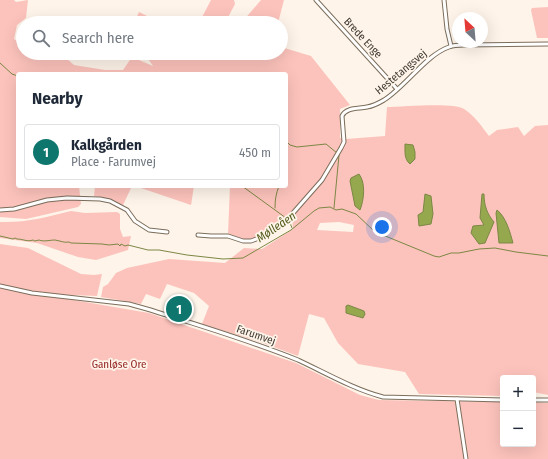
<!DOCTYPE html>
<html lang="en">
<head>
<meta charset="utf-8">
<style>
	:root { --surface:#fff; --page:#f2f2f3; --text:#1f2937; --muted:#747a83; --line:#e0e1e3; --accent:#0f766e }
	body { margin:0; font-family:"Fira Sans Condensed",sans-serif; background:var(--page); color:var(--text) }
	.controls { position:absolute; right:12px; bottom:12px; display:grid; overflow:hidden; border-radius:4px; box-shadow:0 4px 16px #0002 }
	.controls button { width:36px; height:36px; display:grid; place-items:center; padding:0; border:0; border-bottom:1px solid var(--line); background:var(--surface); color:var(--text); font:20px sans-serif }
	.compass { position:absolute; left:452px; top:12px; width:36px; height:36px; border-radius:50%; background:var(--surface); box-shadow:0 4px 16px #0002; rotate:334deg }
	.you { position:absolute; left:382px; top:227px; width:14px; height:14px; margin:-10px; border:3px solid #fff; border-radius:50%; background:#1a73e8; box-shadow:0 0 0 6px #1a73e833 }
	.badge { display:grid; place-items:center; width:26px; height:26px; border-radius:50%; background:var(--accent); color:#fff; font-size:13px; font-weight:700 }
	.pin { position:absolute; translate:-50% -50%; border:2px solid #fff; box-shadow:0 1px 4px #0006 }
	.list { margin:0; padding:0; list-style:none }
	h2 { display:flex; justify-content:space-between; align-items:center; height:52px; margin:0; padding:0 16px; font-size:17px }
	h2 small { font-size:13px; font-weight:400; color:var(--muted) }
	.list li { display:grid; grid-template-columns:26px 1fr auto; gap:12px; align-items:center; box-sizing:border-box; height:56px; margin:0 8px 8px; padding:0 8px; border:1px solid var(--line); border-radius:4px }
	.list b { display:block; font-size:15px; white-space:nowrap }
	.list p { margin:0; font-size:13px; white-space:nowrap; color:var(--muted) }
	.list em { font-size:13px; font-style:normal; color:var(--muted) }
	.icon { flex:none; width:22px; height:22px; fill:none; stroke:currentColor; stroke-width:2; stroke-linecap:round; stroke-linejoin:round }
	.map { position:relative; flex:none; width:548px; height:459px; overflow:hidden }
	.search { position:absolute; background:var(--surface); box-shadow:0 4px 16px #0002; left:16px; top:16px; width:272px; height:44px; display:flex; align-items:center; gap:10px; box-sizing:border-box; padding:0 14px; border-radius:22px; color:var(--muted); font-size:15px }
	.panel { position:absolute; background:var(--surface); box-shadow:0 4px 16px #0002; left:16px; top:72px; width:272px; height:116px; border-radius:4px }
	.map>svg:first-child { display:block }
</style>
</head>
<body>
<div class="map">
<svg width="548" height="459" viewBox="0 0 548 459">
	<rect width="100%" height="100%" fill="#fef4e9"/>
	<g fill="#fcc3bc" fill-rule="evenodd">
		<path d="M 0,0 L 14,0 L 16,2 L 28,0 L 26,18 L 17,25 L 14,39 L 23,45 L 23,53 L 66,53 L 66,58 L 74,65 L 105,70 L 123,70 L 132,57 L 153,66 L 144,53 L 281,53 L 281,47 L 311,56 L 350,105 L 340,109 L 340,138 L 346,139 L 385,136 L 387,107 C 402,107 454,102 464,109 C 475,116 482,127 489,136 L 497,130 L 518,127 L 524,136 L 535,126 L 548,125 L 548,395 L 533,392 L 533,378 L 503,378 L 503,396 L 419,394 L 405,372 L 358,364 L 338,343 L 324,318 L 309,314 L 298,356 L 260,342 L 202,324 L 209,306 L 194,293 L 167,284 L 160,299 L 146,294 L 141,304 L 101,297 L 103,287 L 108,284 L 116,273 L 127,268 L 169,259 L 225,263 L 244,248 L 262,249 L 293,229 L 292,217 L 310,194 L 309,192 C 289,213 261,254 228,234 L 230,186 L 286,186 L 286,74 L 18,74 L 18,186 L 79,186 L 81,204 L 78,207 L 26,219 L 0,217 ZM 339,222 L 354,225 L 353,232 L 317,230 L 320,223 Z"/>
		<path d="M 211,0 L 234,0 L 235,4 L 225,23 L 199,23 Z"/>
		<path d="M 261,0 L 284,0 L 278,23 L 226,23 L 243,21 Z"/>
		<path d="M 548,7 L 548,38 L 537,38 L 531,10 L 532,8 Z"/>
		<path d="M 139,12 L 161,23 L 134,23 Z"/>
		<path d="M 95,186 L 132,186 L 123,205 L 109,199 L 94,196 Z"/>
		<path d="M 135,186 L 194,186 L 191,205 Z"/>
		<path d="M 71,211 L 85,213 L 117,212 L 120,214 L 120,229 L 123,237 L 131,236 L 128,250 L 96,260 L 78,257 L 37,243 L 0,238 L 0,222 C 25,223 47,217 71,211 Z"/>
		<path d="M 0,244 L 28,248 L 81,274 L 94,275 L 102,274 L 97,296 C 65,295 31,294 0,284 Z"/>
		<path d="M 0,287 L 12,291 L 56,297 L 149,313 L 296,363 L 360,395 L 379,400 L 503,402 L 503,444 L 533,444 L 533,402 L 548,403 L 548,459 L 0,459 Z"/>
	</g>
	<g fill="#96a84d" stroke="#7c8745">
		<path d="M 405,144 L 413,145 L 415,152 L 415,159 L 410,164 C 404,159 405,152 405,144 Z"/>
		<path d="M 359,174 C 366,183 364,200 360,210 L 355,206 L 350,181 L 351,178 Z"/>
		<path d="M 425,194 L 431,196 L 433,214 L 431,224 L 419,226 L 418,215 L 423,212 Z"/>
		<path d="M 482,194 L 484,194 C 484,205 487,214 494,222 L 485,243 L 479,244 L 471,233 L 473,226 L 484,225 L 480,218 Z"/>
		<path d="M 497,210 C 506,217 510,232 513,243 L 499,243 L 496,213 Z"/>
		<path d="M 348,305 L 364,311 L 365,314 L 363,318 L 346,313 L 346,306 Z"/>
	</g>
	<g fill="none" stroke-linecap="round" stroke-linejoin="round">
		<g stroke="#7c8745" stroke-width="1">
			<path d="M 0,63 L 12,74 L 18,76"/>
			<path d="M 286,141 L 290,145 L 297,147 L 326,144 L 337,153"/>
			<path d="M 242,186 L 286,218"/>
			<path d="M 275,208 C 275,199 276,194 279,186"/>
			<path d="M 334,208 L 339,155"/>
			<path d="M 289,220 L 292,228"/>
			<path d="M 0,236 L 13,239 L 15,238 L 17,239 C 23,239 27,242 33,240 L 35,241 L 39,240 C 44,242 50,240 55,240 C 61,241 64,243 69,242 L 71,243 L 102,244 L 109,245 L 118,244 L 120,246 L 121,244 L 125,246 L 128,245 L 148,250 L 159,250 L 187,255 L 223,259 L 243,258 L 291,230 L 314,211 L 319,208 L 330,207 L 336,210 L 342,209 L 356,214 L 373,230 L 378,233 L 434,256 L 439,257 L 451,253 L 459,253 L 479,249 L 495,248 L 516,252 L 548,256"/>
		</g>
		<g stroke="#7b6d5b" stroke-width="5">
			<g id="minor">
				<path d="M 316,0 L 397,89"/>
				<path d="M 444,0 L 447,29 L 451,46"/>
				<path d="M 0,210 L 14,209 L 47,200 L 67,198 L 100,199 L 110,201 L 127,210 L 135,221 L 149,230 L 167,232"/>
				<path d="M 198,235 L 211,236 L 228,236 L 243,241 L 251,241 L 259,238 L 277,228 L 286,221 L 322,180 L 341,148 L 344,142 L 342,116 C 346,107 359,109 367,107 C 373,106 379,103 384,100 C 406,86 426,55 449,47 C 454,45 459,45 464,45 L 548,44"/>
				<path d="M 0,286 L 32,293 L 129,304 L 147,309 C 198,325 249,340 298,360 C 326,373 353,389 383,397 L 503,400"/>
				<path d="M 457,399 L 466,459"/>
				<path d="M 533,400 L 548,400"/>
			</g>
		</g>
		<use href="#minor" stroke="#fff" stroke-width="3"/>
	</g>
	<g text-anchor="middle" dominant-baseline="central" stroke-width="3.5" stroke-linejoin="round" paint-order="stroke">
		<g font-size="11" fill="#403a32" stroke="#fef4e9">
			<text transform="translate(363 38) rotate(47)">Brede Enge</text>
			<text transform="translate(401 72) rotate(-40)">Hestetangsvej</text>
			<text transform="translate(256 335) rotate(19)">Farumvej</text>
		</g>
		<g font-size="11" fill="#942323" stroke="#fef4e9">
			<text x="119" y="364">Ganløse Ore</text>
		</g>
		<g font-size="12" font-style="italic" fill="#525e1d" stroke="#fef4e9">
			<text transform="translate(276 227) rotate(-34)">Mølleåen</text>
		</g>
	</g>
</svg>
<div class="controls">
<button>+</button>
<button>−</button>
</div>
<svg class="compass" viewBox="-18 -18 36 36"><path d="M0-13l5 13h-10z" fill="#e53935"/><path d="M0 13l5-13h-10z" fill="#747a83"/></svg>
<div class="you"></div>
<div class="pin badge" style="left:179px;top:309px">1</div>
<div class="search"><svg class="icon" aria-label="search" viewBox="0 0 24 24"><circle cx="10" cy="10" r="6"/><path d="M15 15l6 6"/></svg>Search here</div>
<section class="panel">
<h2>Nearby<small></small></h2>
<ul class="list">
<li><span class="badge">1</span><div><b>Kalkgården</b><p>Place · Farumvej</p></div><em>450 m</em></li>
</ul>
</section>
</div>
</body>
</html>
